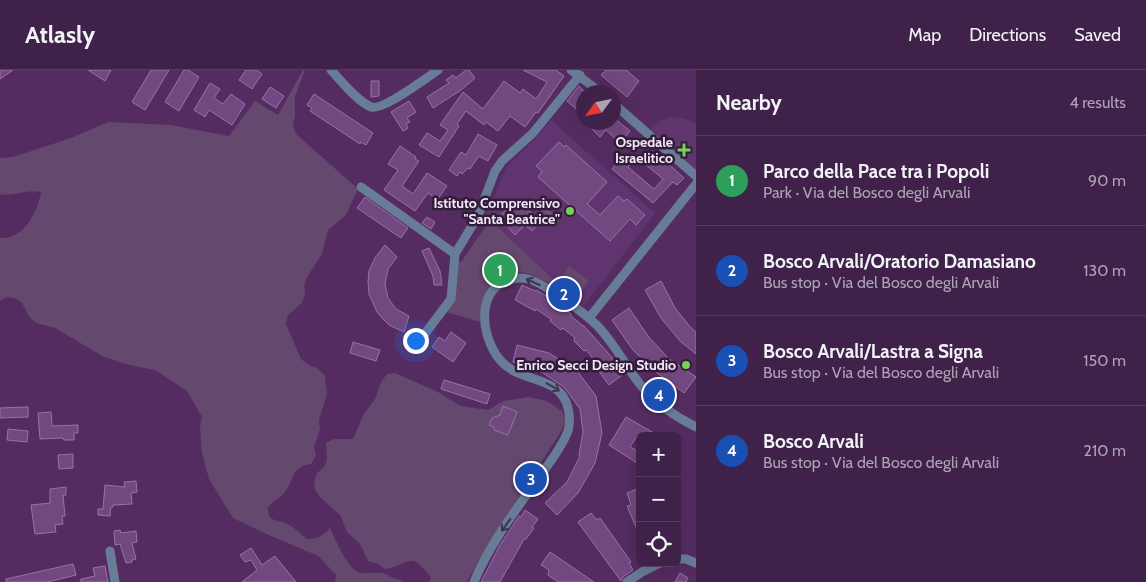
<!DOCTYPE html>
<html lang="en">
<head>
<meta charset="utf-8">
<style>
	:root { --surface:#3f2149; --page:#4a2e53; --text:#f1f3f6; --muted:#ada3b4; --line:#583e61; --accent:#7bd156 }
	body { margin:0; font-family:Cabin,sans-serif; background:var(--page); color:var(--text) }
	.controls { position:absolute; right:15px; bottom:15px; display:grid; overflow:hidden; border-radius:8px; box-shadow:0 5px 20px #0002 }
	.controls button { width:45px; height:45px; display:grid; place-items:center; padding:0; border:0; border-bottom:1px solid var(--line); background:var(--surface); color:var(--text); font:25px sans-serif }
	.compass { position:absolute; left:576px; top:15px; width:45px; height:45px; border-radius:50%; background:var(--surface); box-shadow:0 5px 20px #0002; rotate:237deg }
	.you { position:absolute; left:415px; top:270px; width:18px; height:18px; margin:-12px; border:4px solid #fff; border-radius:50%; background:#1a73e8; box-shadow:0 0 0 8px #1a73e833 }
	.badge { display:grid; place-items:center; width:32px; height:32px; border-radius:50%; background:var(--accent); color:#fff; font-size:16px; font-weight:700 }
	.pin { position:absolute; translate:-50% -50%; border:2px solid #fff; box-shadow:0 1px 5px #0006 }
	.list { margin:0; padding:0; list-style:none }
	h2 { display:flex; justify-content:space-between; align-items:center; height:65px; margin:0; padding:0 20px; font-size:21px }
	h2 small { font-size:16px; font-weight:400; color:var(--muted) }
	.list li { display:grid; grid-template-columns:32px 1fr auto; gap:15px; align-items:center; box-sizing:border-box; height:90px; padding:0 20px; border-top:1px solid var(--line) }
	.list b { display:block; font-size:19px; white-space:nowrap }
	.list p { margin:0; font-size:16px; white-space:nowrap; color:var(--muted) }
	.list em { font-size:16px; font-style:normal; color:var(--muted) }
	.icon { flex:none; width:28px; height:28px; fill:none; stroke:currentColor; stroke-width:2; stroke-linecap:round; stroke-linejoin:round }
	.map { position:relative; flex:none; width:696px; height:512px; overflow:hidden }
	header { display:flex; align-items:center; gap:30px; box-sizing:border-box; height:70px; padding:0 25px; background:var(--surface); border-bottom:1px solid var(--line) }
	header strong { font-size:24px }
	nav { display:flex; gap:28px; margin-inline-start:auto; font-size:18px }
	main { display:flex }
	aside { flex:1; background:var(--surface) }
	.map>svg:first-child { display:block }
</style>
</head>
<body>
<header>
<strong>Atlasly</strong>
<nav><a>Map</a><a>Directions</a><a>Saved</a></nav>
</header>
<main>
<div class="map">
<svg width="696" height="512" viewBox="0 0 696 512">
	<rect width="100%" height="100%" fill="#542c61"/>
	<g fill="#60346f">
		<path d="M 672,47 L 682,48 L 696,53 L 696,101 L 650,59 L 662,50 Z"/>
		<path d="M 551,50 L 655,143 L 583,237 L 484,145 L 490,138 L 506,97 L 535,69 Z"/>
	</g>
	<g fill="#64486d">
		<path d="M 303,0 L 305,0 L 295,26 L 295,46 L 293,55 L 296,64 L 358,119 L 346,145 L 328,160 L 322,184 L 307,207 L 304,216 L 305,224 L 302,233 L 288,245 L 286,254 L 301,289 L 309,295 L 317,298 L 325,306 L 327,324 L 319,350 L 320,359 L 314,377 L 316,386 L 311,394 C 289,397 296,411 283,424 C 278,429 272,432 268,437 L 269,446 C 276,453 279,450 287,454 C 294,457 301,464 307,469 C 317,469 323,466 330,458 C 336,470 346,496 358,502 C 366,505 374,502 382,503 C 389,505 393,509 401,510 L 402,512 L 335,512 L 336,505 L 318,486 L 271,466 L 233,448 L 209,409 L 202,383 L 200,356 L 202,347 L 187,321 L 155,300 L 129,295 L 104,287 L 55,258 L 37,253 L 30,248 L 22,233 L 15,228 L 6,227 L 0,231 L 0,168 C 24,169 37,143 41,122 C 27,119 14,127 0,124 L 0,88 L 13,87 L 71,68 L 108,52 L 171,55 L 229,66 L 255,31 L 278,45 Z"/>
		<path d="M 490,150 L 553,209 L 549,213 C 542,210 535,205 527,203 C 522,202 517,202 512,203 C 489,208 485,232 480,252 L 446,242 L 458,191 L 461,192 Z"/>
		<path d="M 569,196 L 589,211 L 580,223 L 561,207 Z"/>
		<path d="M 395,303 L 438,322 L 461,336 L 488,340 L 503,331 L 529,327 L 547,331 L 562,341 L 565,349 L 562,360 L 480,488 L 467,512 L 429,512 L 431,507 C 408,479 412,495 385,499 L 378,494 L 368,491 L 360,474 L 347,462 L 340,445 L 320,427 L 315,420 L 314,412 L 317,403 L 324,397 L 327,390 L 326,373 L 334,369 L 353,369 L 364,344 L 375,329 L 381,312 L 387,304 Z"/>
	</g>
	<g fill="#71487f" stroke="#9c70aa">
		<path d="M 0,0 L 13,0 L 0,9 Z"/>
		<path d="M 88,0 L 111,0 L 105,11 Z"/>
		<path d="M 151,0 L 169,0 L 145,40 L 132,32 Z"/>
		<path d="M 184,0 L 188,0 L 199,7 L 179,41 L 165,32 Z"/>
		<path d="M 246,0 L 257,0 L 262,4 L 252,19 L 239,10 Z"/>
		<path d="M 466,0 L 469,0 L 475,8 L 461,20 L 433,38 L 427,27 L 449,13 L 446,10 L 453,5 L 456,8 Z"/>
		<path d="M 523,0 L 556,0 L 564,6 L 538,43 L 536,42 L 525,57 L 510,46 L 498,61 L 486,52 L 484,55 L 466,41 L 457,54 L 459,56 L 439,87 L 419,75 L 427,63 L 440,71 L 448,60 L 440,55 L 463,22 L 483,39 L 504,11 L 520,23 L 523,19 L 536,29 L 547,12 Z"/>
		<path d="M 606,0 L 626,0 L 639,11 L 627,27 L 601,5 Z"/>
		<path d="M 371,11 L 379,11 L 379,26 L 371,27 Z"/>
		<path d="M 210,13 L 220,19 L 214,28 L 223,34 L 231,24 L 245,34 L 232,55 L 209,40 L 205,47 L 194,40 Z"/>
		<path d="M 579,16 L 584,21 L 584,39 L 581,43 L 567,31 Z"/>
		<path d="M 270,17 L 284,26 L 276,38 L 262,29 Z"/>
		<path d="M 314,24 L 373,63 L 366,75 L 361,72 L 360,74 L 310,41 L 312,38 L 307,35 Z"/>
		<path d="M 409,31 L 416,42 L 407,48 L 410,52 L 406,54 L 408,58 L 403,61 L 391,42 Z"/>
		<path d="M 614,48 L 630,61 L 620,73 L 606,60 L 600,67 L 591,58 L 596,52 L 614,52 Z"/>
		<path d="M 478,64 L 497,75 L 488,91 L 479,86 L 470,99 L 468,98 L 462,104 L 460,102 L 457,106 L 449,100 L 461,82 L 466,85 Z"/>
		<path d="M 559,72 L 564,77 L 566,75 L 607,112 L 587,134 L 600,145 L 618,126 L 624,131 L 627,129 L 645,145 L 636,155 L 630,149 L 610,171 L 538,107 L 542,101 L 536,96 Z"/>
		<path d="M 400,76 L 416,87 L 415,89 L 419,91 L 402,116 L 413,124 L 427,103 L 447,116 L 437,130 L 428,123 L 415,141 L 384,120 L 398,100 L 388,94 Z"/>
		<path d="M 655,82 L 684,108 L 677,115 L 673,112 L 653,133 L 612,99 L 623,86 L 631,94 L 628,97 L 654,119 L 663,109 L 645,94 Z"/>
		<path d="M 365,127 L 408,158 L 401,168 L 357,138 Z"/>
		<path d="M 516,129 L 540,151 L 532,161 L 525,155 L 515,165 L 499,147 Z"/>
		<path d="M 545,138 L 557,149 L 552,154 L 540,143 Z"/>
		<path d="M 427,147 L 435,152 L 431,159 L 422,153 Z"/>
		<path d="M 385,175 L 397,187 L 388,199 L 385,214 L 388,228 L 396,239 L 409,246 L 404,262 L 389,255 L 383,249 L 377,242 L 369,224 L 368,212 L 369,201 L 375,188 Z"/>
		<path d="M 429,178 L 440,201 L 442,215 L 434,215 L 433,206 L 422,181 Z"/>
		<path d="M 661,211 L 675,238 L 691,258 L 696,262 L 696,284 L 680,271 L 661,248 L 645,220 Z"/>
		<path d="M 522,215 L 535,221 L 536,220 L 550,228 L 551,230 L 558,235 L 560,234 L 571,244 L 571,246 L 583,256 L 584,256 L 609,284 L 618,296 L 617,298 L 622,305 L 609,315 L 595,296 L 597,293 L 586,280 L 584,281 L 574,271 L 575,268 L 563,258 L 561,260 L 550,251 L 551,249 L 536,239 L 535,241 L 515,230 Z"/>
		<path d="M 629,238 L 648,266 L 668,288 L 696,307 L 684,323 L 657,303 L 633,280 L 612,250 Z"/>
		<path d="M 451,262 L 466,273 L 453,292 L 432,277 L 439,267 L 445,271 Z"/>
		<path d="M 353,272 L 380,280 L 376,291 L 350,283 Z"/>
		<path d="M 517,275 L 549,283 L 577,301 L 596,326 L 602,363 L 595,393 L 578,423 L 557,445 L 545,433 L 567,412 L 580,386 L 579,385 L 583,362 L 580,339 L 564,317 L 540,301 L 513,292 Z"/>
		<path d="M 444,310 L 490,324 L 487,334 L 441,319 Z"/>
		<path d="M 503,336 L 517,342 L 508,365 L 494,360 L 494,357 L 489,355 L 492,348 L 500,345 Z"/>
		<path d="M 28,337 L 28,347 L 0,348 L 0,338 Z"/>
		<path d="M 51,342 L 52,356 L 78,355 L 78,363 L 74,363 L 74,370 L 64,370 L 63,368 L 40,369 L 38,343 Z"/>
		<path d="M 626,347 L 659,366 L 637,366 L 630,377 L 640,382 L 640,395 L 609,375 Z"/>
		<path d="M 8,359 L 28,361 L 27,372 L 7,370 Z"/>
		<path d="M 73,384 L 73,398 L 59,399 L 58,385 Z"/>
		<path d="M 136,411 L 137,422 L 131,423 L 132,434 L 113,435 L 113,437 L 111,437 L 110,446 L 98,445 L 98,439 L 103,439 L 105,415 L 125,417 L 124,412 Z"/>
		<path d="M 66,417 L 66,425 L 63,425 L 65,446 L 62,446 L 63,454 L 55,455 L 56,462 L 35,464 L 31,435 L 50,433 L 50,419 Z"/>
		<path d="M 640,418 L 640,464 L 639,464 L 627,436 L 631,435 L 627,423 Z"/>
		<path d="M 525,440 L 538,449 L 532,457 L 534,458 L 526,469 L 524,469 L 500,512 L 481,512 L 500,475 L 519,446 L 521,447 Z"/>
		<path d="M 591,443 L 597,450 L 600,448 L 631,492 L 629,493 L 633,500 L 623,507 L 621,511 L 578,452 Z"/>
		<path d="M 120,460 L 121,463 L 136,461 L 137,472 L 132,473 L 136,489 L 132,490 L 132,492 L 126,493 L 120,474 L 115,475 L 114,461 Z"/>
		<path d="M 251,478 L 262,495 L 275,486 L 296,512 L 242,512 L 257,500 L 251,490 L 245,492 L 240,485 Z"/>
		<path d="M 550,482 L 594,512 L 558,512 L 548,505 L 549,500 L 541,495 Z"/>
		<path d="M 73,494 L 76,505 L 48,512 L 6,512 L 6,509 Z"/>
		<path d="M 105,496 L 108,512 L 81,512 L 81,509 L 95,506 L 93,498 Z"/>
		<path d="M 680,503 L 688,508 L 686,512 L 675,512 Z"/>
	</g>
	<g fill="none" stroke-linecap="round" stroke-linejoin="round">
		<g stroke="#697c97" stroke-width="9">
			<path d="M 331,0 C 341,11 357,31 371,37 C 383,41 426,8 438,0"/>
			<path d="M 571,0 L 600,22"/>
			<path d="M 614,34 L 696,106"/>
			<path d="M 361,117 L 455,184"/>
			<path d="M 589,248 L 696,114"/>
			<path d="M 418,273 L 451,229 L 455,184 L 478,146 L 495,101 L 502,91 L 533,63 L 580,5"/>
			<path d="M 110,481 L 115,512"/>
			<path d="M 677,489 L 686,489 L 696,493"/>
			<path d="M 474,512 C 490,473 516,440 540,406 C 550,392 562,377 568,361 C 570,353 570,346 568,338 C 561,306 523,313 503,293 C 482,273 473,220 509,210 C 515,208 522,207 528,209 C 544,213 591,247 602,261 C 618,279 628,301 644,319 C 659,336 676,347 696,357"/>
			<path d="M 627,512 L 642,502 L 660,493"/>
		</g>
	</g>
	<defs><path id="oneway-shaft" d="M-6 0H5M1.5-3L5.5 0L1.5 3" fill="none" stroke-width="1.6" stroke-linecap="round" stroke-linejoin="round" transform="scale(1.25)"/></defs>
	<g stroke="#3e364e">
		<use href="#oneway-shaft" transform="translate(533 212) rotate(-156)"/>
		<use href="#oneway-shaft" transform="translate(553 317) rotate(31)"/>
		<use href="#oneway-shaft" transform="translate(506 455) rotate(125)"/>
	</g>
	<g fill="#7bd156" stroke="#301e36" stroke-width="2">
		<path d="M681.5 72.5h5v5h5v5h-5v5h-5v-5h-5v-5h5z"/>
		<circle cx="570" cy="141" r="5"/>
		<circle cx="686" cy="295" r="5"/>
	</g>
	<g text-anchor="middle" dominant-baseline="central" stroke-width="5" stroke-linejoin="round" paint-order="stroke">
		<g font-size="14" font-weight="bold" fill="#f6e3fc" stroke="#301e36" text-anchor="end">
			<text x="673" y="72">Ospedale<tspan x="673" dy="16">Israelitico</tspan></text>
			<text x="560" y="133">Istituto Comprensivo<tspan x="560" dy="16">"Santa Beatrice"</tspan></text>
			<text x="676" y="295">Enrico Secci Design Studio</text>
		</g>
	</g>
</svg>
<div class="controls">
<button>+</button>
<button>−</button>
<button><svg class="icon" aria-label="locate" viewBox="0 0 24 24"><circle cx="12" cy="12" r="6"/><path d="M12 2v4M12 18v4M2 12h4M18 12h4"/></svg></button>
</div>
<svg class="compass" viewBox="-18 -18 36 36"><path d="M0-13l5 13h-10z" fill="#e53935"/><path d="M0 13l5-13h-10z" fill="#ada3b4"/></svg>
<div class="you"></div>
<div class="pin badge" style="left:500px;top:200px;background:#2e9e5b">1</div>
<div class="pin badge" style="left:564px;top:224px;background:#1a4fb4">2</div>
<div class="pin badge" style="left:531px;top:409px;background:#1a4fb4">3</div>
<div class="pin badge" style="left:659px;top:325px;background:#1a4fb4">4</div>
</div>
<aside>
<h2>Nearby<small>4 results</small></h2>
<ul class="list">
<li><span class="badge" style="background:#2e9e5b">1</span><div><b>Parco della Pace tra i Popoli</b><p>Park · Via del Bosco degli Arvali</p></div><em>90 m</em></li>
<li><span class="badge" style="background:#1a4fb4">2</span><div><b>Bosco Arvali/Oratorio Damasiano</b><p>Bus stop · Via del Bosco degli Arvali</p></div><em>130 m</em></li>
<li><span class="badge" style="background:#1a4fb4">3</span><div><b>Bosco Arvali/Lastra a Signa</b><p>Bus stop · Via del Bosco degli Arvali</p></div><em>150 m</em></li>
<li><span class="badge" style="background:#1a4fb4">4</span><div><b>Bosco Arvali</b><p>Bus stop · Via del Bosco degli Arvali</p></div><em>210 m</em></li>
</ul>
</aside>
</main>
</body>
</html>
